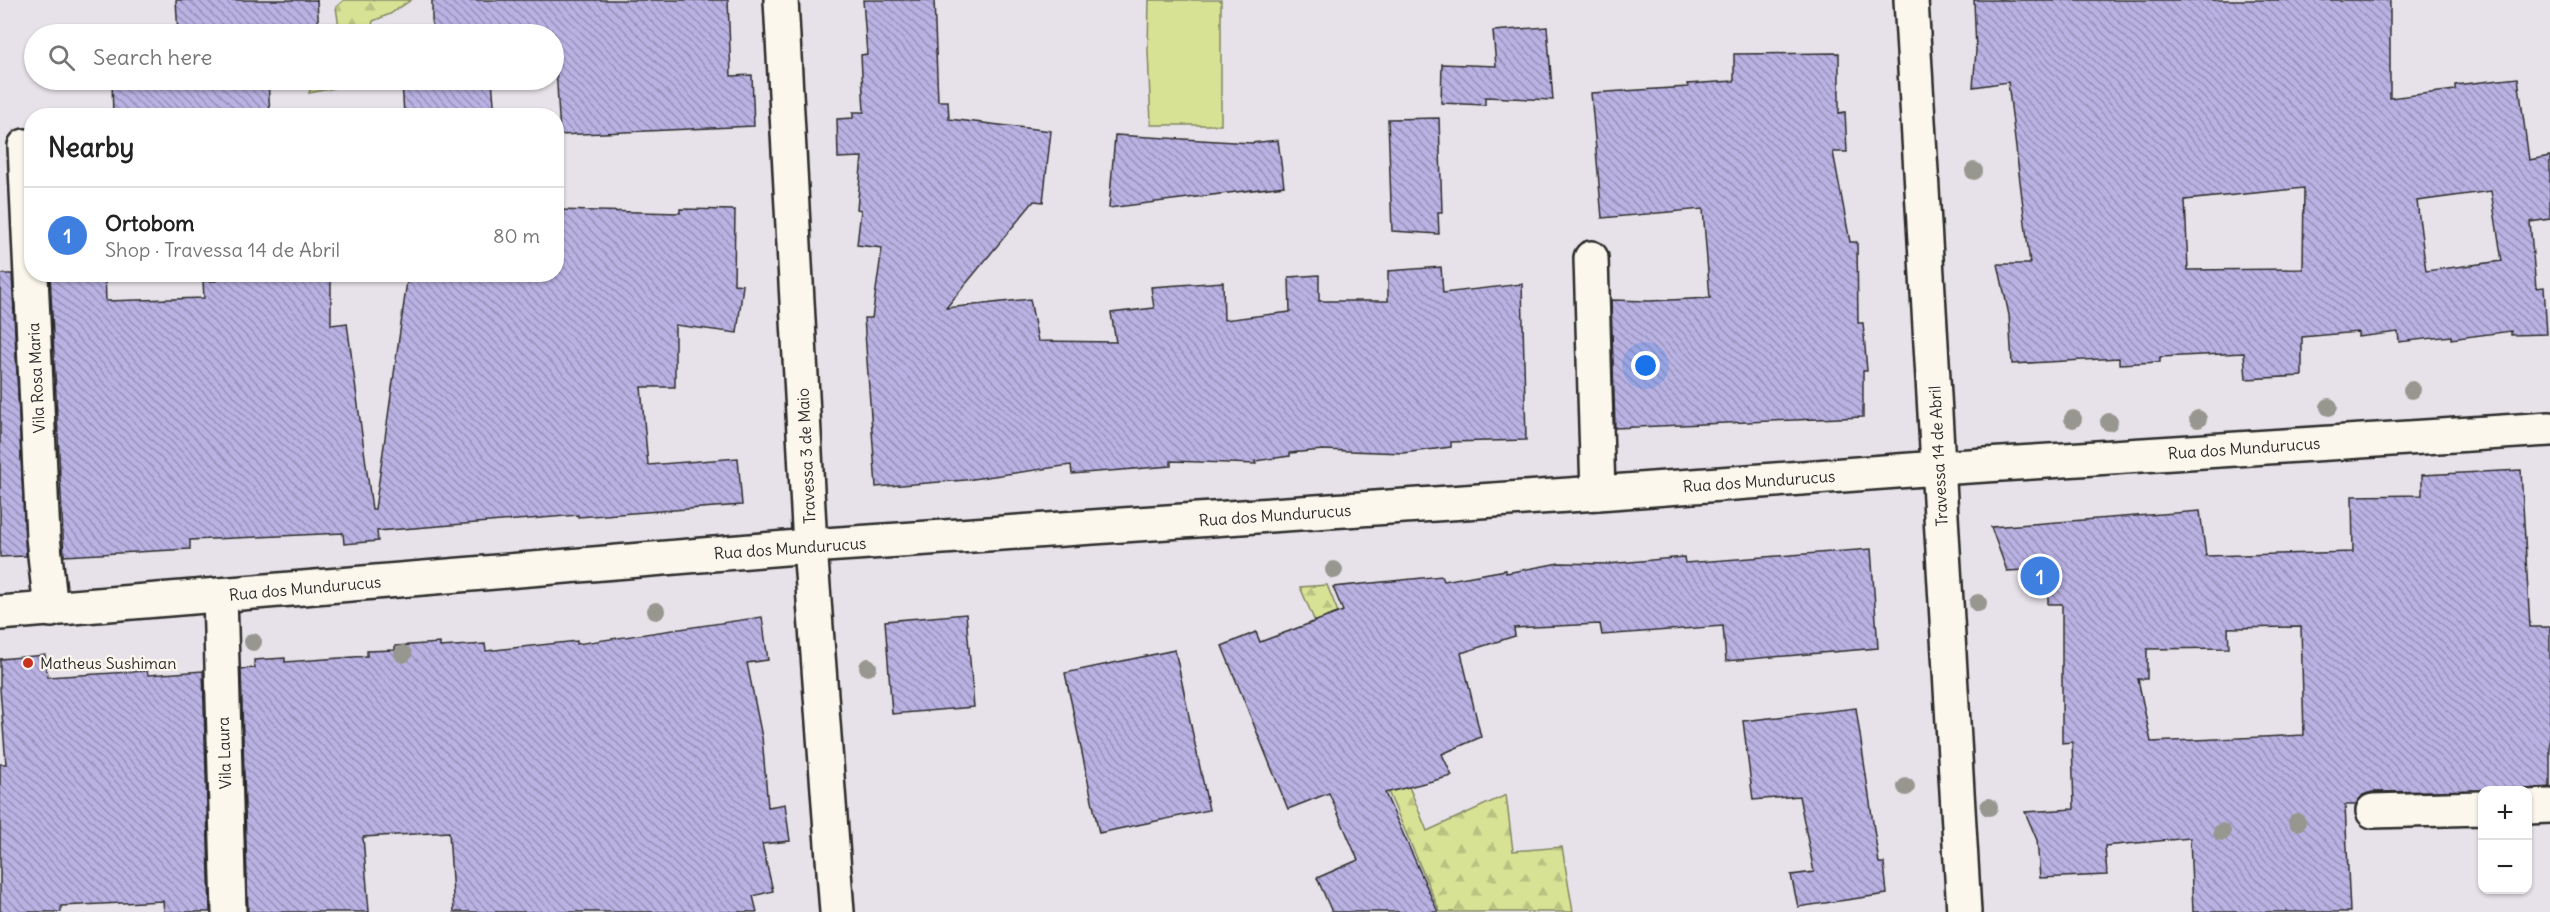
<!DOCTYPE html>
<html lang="en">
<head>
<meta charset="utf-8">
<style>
	:root { --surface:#fff; --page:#f2f2f2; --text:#222; --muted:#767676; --line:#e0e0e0; --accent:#db2777 }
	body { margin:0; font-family:Delius,sans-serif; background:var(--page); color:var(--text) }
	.controls { position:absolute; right:18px; bottom:18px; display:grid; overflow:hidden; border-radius:12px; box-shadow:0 2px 4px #0004 }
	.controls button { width:54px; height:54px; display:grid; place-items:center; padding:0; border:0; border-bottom:2px solid var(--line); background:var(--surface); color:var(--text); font:30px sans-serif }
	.you { position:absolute; left:1646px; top:366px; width:21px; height:21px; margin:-15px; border:4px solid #fff; border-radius:50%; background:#1a73e8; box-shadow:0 0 0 9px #1a73e833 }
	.badge { display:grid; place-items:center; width:39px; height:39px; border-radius:50%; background:var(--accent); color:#fff; font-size:20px; font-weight:700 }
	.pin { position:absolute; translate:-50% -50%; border:3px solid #fff; box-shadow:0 2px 6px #0006 }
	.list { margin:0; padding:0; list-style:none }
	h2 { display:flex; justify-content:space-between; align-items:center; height:78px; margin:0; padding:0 24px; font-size:26px }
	h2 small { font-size:20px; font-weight:400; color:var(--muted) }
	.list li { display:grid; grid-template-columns:39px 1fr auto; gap:18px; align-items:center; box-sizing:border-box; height:96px; padding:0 24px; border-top:2px solid var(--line) }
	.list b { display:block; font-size:22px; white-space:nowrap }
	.list p { margin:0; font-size:20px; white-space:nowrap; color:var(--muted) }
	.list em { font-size:20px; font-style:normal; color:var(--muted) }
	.icon { flex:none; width:33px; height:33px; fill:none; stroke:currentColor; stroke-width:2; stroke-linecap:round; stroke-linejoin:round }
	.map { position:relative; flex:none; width:2550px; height:912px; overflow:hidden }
	.search { position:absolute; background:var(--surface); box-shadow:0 2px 4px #0004; left:24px; top:24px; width:540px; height:66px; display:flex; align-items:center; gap:15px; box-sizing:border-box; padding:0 21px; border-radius:33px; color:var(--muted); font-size:22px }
	.panel { position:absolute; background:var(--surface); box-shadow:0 2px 4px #0004; left:24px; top:108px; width:540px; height:174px; border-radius:24px }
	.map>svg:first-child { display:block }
</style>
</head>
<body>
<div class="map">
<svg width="2550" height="912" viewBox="0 0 2550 912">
	<defs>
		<pattern id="forest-firs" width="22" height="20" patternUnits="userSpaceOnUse" patternTransform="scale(1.5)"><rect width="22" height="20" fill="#d7e295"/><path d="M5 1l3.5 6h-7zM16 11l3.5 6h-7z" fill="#b9c281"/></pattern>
		<pattern id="building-back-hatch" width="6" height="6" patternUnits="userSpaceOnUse" patternTransform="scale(1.5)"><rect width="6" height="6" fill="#b9b2e3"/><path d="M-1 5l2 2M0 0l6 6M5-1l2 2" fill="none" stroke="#9791b8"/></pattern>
	</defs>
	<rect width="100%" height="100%" fill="#e7e2e9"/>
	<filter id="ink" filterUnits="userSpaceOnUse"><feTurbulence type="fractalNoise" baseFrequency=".0167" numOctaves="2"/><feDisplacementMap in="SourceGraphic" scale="12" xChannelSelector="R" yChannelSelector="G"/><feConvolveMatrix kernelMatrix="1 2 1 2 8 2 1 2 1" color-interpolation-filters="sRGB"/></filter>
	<g filter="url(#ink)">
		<g fill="url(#forest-firs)" stroke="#818660" stroke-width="1.5">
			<path d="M 344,0 L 411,0 L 390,14 L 373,21 L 370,34 L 340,34 L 336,7 Z"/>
			<path d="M 313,80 L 339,80 L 334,88 L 309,93 Z"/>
			<path d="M 1327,585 L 1427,831 L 1506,795 L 1513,851 L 1562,847 L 1573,912 L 1440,912 L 1300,587 Z"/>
		</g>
		<path fill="#d7e295" stroke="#818660" stroke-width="1.5" d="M 1149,0 L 1221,0 L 1221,125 L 1151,125 L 1148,50 Z"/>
		<g fill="url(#building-back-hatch)" stroke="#2b2b2b" stroke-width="1.5" fill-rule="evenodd">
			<path d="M 176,0 L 317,0 L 319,34 L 178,34 Z"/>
			<path d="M 432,0 L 728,0 L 731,76 L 752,75 L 754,126 L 560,135 L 554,34 L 398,34 L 398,32 L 432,29 Z"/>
			<path d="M 863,0 L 934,0 L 938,101 L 948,101 L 949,119 L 1051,131 L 1043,202 L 1034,201 L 946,308 L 1030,299 L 1038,341 L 1116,342 L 1111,313 L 1154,308 L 1151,287 L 1223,282 L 1224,320 L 1290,312 L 1289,277 L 1319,275 L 1319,301 L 1388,301 L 1388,271 L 1441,267 L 1443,293 L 1522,284 L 1526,440 L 1451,442 L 1451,447 L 1403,453 L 1323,450 L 1290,453 L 1290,456 L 1255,461 L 1256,464 L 1171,461 L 1171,466 L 1072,474 L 1071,465 L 966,480 L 876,487 L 864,318 L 872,318 L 882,248 L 857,245 L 861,210 L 857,209 L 862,157 L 838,158 L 837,119 L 853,118 L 853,112 L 864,112 L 861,55 L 867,54 Z"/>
			<path d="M 1974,0 L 2390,0 L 2390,98 L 2455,90 L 2455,85 L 2518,78 L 2529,160 L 2550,156 L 2550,219 L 2530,222 L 2536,288 L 2544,287 L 2547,334 L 2511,335 L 2511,331 L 2451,339 L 2451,336 L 2399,342 L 2398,332 L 2358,337 L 2358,332 L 2302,337 L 2302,376 L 2246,379 L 2244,353 L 2160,357 L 2160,362 L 2119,364 L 2119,358 L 2012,364 L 2009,315 L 1998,264 L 2030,264 L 2008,82 L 1973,87 L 1976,51 ZM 2304,188 L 2303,269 L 2188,270 L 2185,200 ZM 2491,191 L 2502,261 L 2426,271 L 2417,201 Z"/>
			<path d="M 1547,27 L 1553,100 L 1485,97 L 1485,105 L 1441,103 L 1442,64 L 1496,66 L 1493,31 Z"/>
			<path d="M 1839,53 L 1839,113 L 1845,112 L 1847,152 L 1833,152 L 1850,242 L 1857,242 L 1858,323 L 1863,323 L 1867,371 L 1863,371 L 1863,417 L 1615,428 L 1611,300 L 1650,301 L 1710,298 L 1703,209 L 1602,218 L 1591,93 L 1688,87 L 1687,84 L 1734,81 L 1734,54 Z"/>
			<path d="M 112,80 L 268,80 L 270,116 L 113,116 Z"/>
			<path d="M 402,80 L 492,80 L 495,116 L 404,116 Z"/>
			<path d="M 1439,118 L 1442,212 L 1438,212 L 1439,234 L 1392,231 L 1388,119 Z"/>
			<path d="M 1115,135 L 1251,143 L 1278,140 L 1284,186 L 1109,208 Z"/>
			<path d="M 680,209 L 735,210 L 734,284 L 743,285 L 737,333 L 675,325 L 675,387 L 641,387 L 648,465 L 738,458 L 742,505 L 578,517 L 578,515 L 377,531 L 378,541 L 344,544 L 343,533 L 190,540 L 190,549 L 64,556 L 50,274 L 105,274 L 106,301 L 204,298 L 203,281 L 216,281 L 216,274 L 331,274 L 331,325 L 347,323 L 372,509 L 375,509 L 408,274 L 556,274 L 556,210 L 680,213 Z"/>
			<path d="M 0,274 L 12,274 L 26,556 L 0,557 Z"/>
			<path d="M 2521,470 L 2530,627 L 2550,627 L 2550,787 L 2520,790 L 2372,792 L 2363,795 L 2356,805 L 2345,805 L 2350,912 L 2193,912 L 2190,838 L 2105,846 L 2107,875 L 2040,878 L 2037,840 L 2025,812 L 2074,809 L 2072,742 L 2062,743 L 2062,604 L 2048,604 L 2048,569 L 2007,571 L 1991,527 L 2200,511 L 2206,556 L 2353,552 L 2352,496 L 2422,495 L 2422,475 ZM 2301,627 L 2304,735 L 2151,742 L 2138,679 L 2147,679 L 2147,649 L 2229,648 L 2228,628 Z"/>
			<path d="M 1871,549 L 1878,648 L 1726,661 L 1723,626 L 1602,635 L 1600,624 L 1514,628 L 1515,636 L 1461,653 L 1481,737 L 1442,754 L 1452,776 L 1385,793 L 1438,912 L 1332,912 L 1317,878 L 1358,860 L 1329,793 L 1288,809 L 1222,646 L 1256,632 L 1260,642 L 1343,611 L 1333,587 L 1442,576 L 1444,581 L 1506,570 L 1506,573 L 1559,563 L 1608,564 L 1684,557 L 1685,563 Z"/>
			<path d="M 966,614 L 974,707 L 892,714 L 885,621 Z"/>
			<path d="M 762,617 L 768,660 L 747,663 L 762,737 L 768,807 L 785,804 L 790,841 L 762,844 L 773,891 L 753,896 L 757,912 L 454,912 L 449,832 L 363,837 L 369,912 L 248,912 L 241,669 L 255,668 L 254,660 L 285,658 L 285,662 L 367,656 L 367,651 L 395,650 L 395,646 L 440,643 L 440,647 L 485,644 L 486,651 L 577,641 L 577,644 Z"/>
			<path d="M 1175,650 L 1209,810 L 1099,833 L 1065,673 Z"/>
			<path d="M 45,655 L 47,677 L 147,671 L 148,675 L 203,671 L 210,912 L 164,912 L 163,901 L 61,906 L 61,912 L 0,912 L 0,764 L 6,764 L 0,689 L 0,659 Z"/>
			<path d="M 1856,708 L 1879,863 L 1884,863 L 1887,894 L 1798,907 L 1791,875 L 1814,872 L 1799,796 L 1753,800 L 1743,721 Z"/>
		</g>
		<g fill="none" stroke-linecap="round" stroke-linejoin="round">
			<g stroke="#2b2b2b" stroke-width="38">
				<g id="minor">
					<path d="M 781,0 L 810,546 L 837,912"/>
					<path d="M 1911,0 L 1964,912"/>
					<path d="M 25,146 L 43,537 L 51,610"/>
					<path d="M 1591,258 L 1598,493"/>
					<path d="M 220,595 L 229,912"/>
					<path d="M 0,613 L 810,546 L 1598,493 L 1938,468 L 2550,429"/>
					<path d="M 2528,807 L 2550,806"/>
					<path d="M 2373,811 L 2482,808"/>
				</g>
			</g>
			<use href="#minor" stroke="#fbf7ec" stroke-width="33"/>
		</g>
		<g fill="#97978f">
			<circle cx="1974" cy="171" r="9"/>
			<circle cx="2412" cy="390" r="9"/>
			<circle cx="2329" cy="407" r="9"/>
			<circle cx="2073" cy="419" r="9"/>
			<circle cx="2198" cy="419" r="9"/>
			<circle cx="2109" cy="422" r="9"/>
			<circle cx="1334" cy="570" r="9"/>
			<circle cx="1978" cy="603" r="9"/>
			<circle cx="656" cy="611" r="9"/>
			<circle cx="253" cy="642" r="9"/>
			<circle cx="403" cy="654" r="9"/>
			<circle cx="868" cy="667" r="9"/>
			<circle cx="1906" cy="787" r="9"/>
			<circle cx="1989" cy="807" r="9"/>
			<circle cx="2297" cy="822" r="9"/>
			<circle cx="2222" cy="832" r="9"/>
		</g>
	</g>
	<circle fill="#c8321e" stroke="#fbf7ec" stroke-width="2" cx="28" cy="663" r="6"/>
	<g text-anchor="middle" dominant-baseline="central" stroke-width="4.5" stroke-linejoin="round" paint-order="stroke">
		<g font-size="16" fill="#2b2b2b" stroke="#fbf7ec">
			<text transform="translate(36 378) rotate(-93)">Vila Rosa Maria</text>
			<text transform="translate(2244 448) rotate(-4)">Rua dos Mundurucus</text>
			<text transform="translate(806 456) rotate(-93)">Travessa 3 de Maio</text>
			<text transform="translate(1938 456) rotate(-93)">Travessa 14 de Abril</text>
			<text transform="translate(1759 481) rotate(-4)">Rua dos Mundurucus</text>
			<text transform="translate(1275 515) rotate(-4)">Rua dos Mundurucus</text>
			<text transform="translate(790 548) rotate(-4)">Rua dos Mundurucus</text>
			<text transform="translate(305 588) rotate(-5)">Rua dos Mundurucus</text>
			<text transform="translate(224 753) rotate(-92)">Vila Laura</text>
		</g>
		<g font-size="16" fill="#2b2b2b" stroke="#fbf7ec" text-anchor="start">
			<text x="40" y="663">Matheus Sushiman</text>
		</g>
	</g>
</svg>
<div class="controls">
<button>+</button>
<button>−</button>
</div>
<div class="you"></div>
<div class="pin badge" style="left:2040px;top:576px;background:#3f7fe0">1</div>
<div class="search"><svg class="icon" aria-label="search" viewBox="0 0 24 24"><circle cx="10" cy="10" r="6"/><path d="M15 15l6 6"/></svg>Search here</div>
<section class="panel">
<h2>Nearby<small></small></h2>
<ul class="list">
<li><span class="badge" style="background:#3f7fe0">1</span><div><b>Ortobom</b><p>Shop · Travessa 14 de Abril</p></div><em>80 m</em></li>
</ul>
</section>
</div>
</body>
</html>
